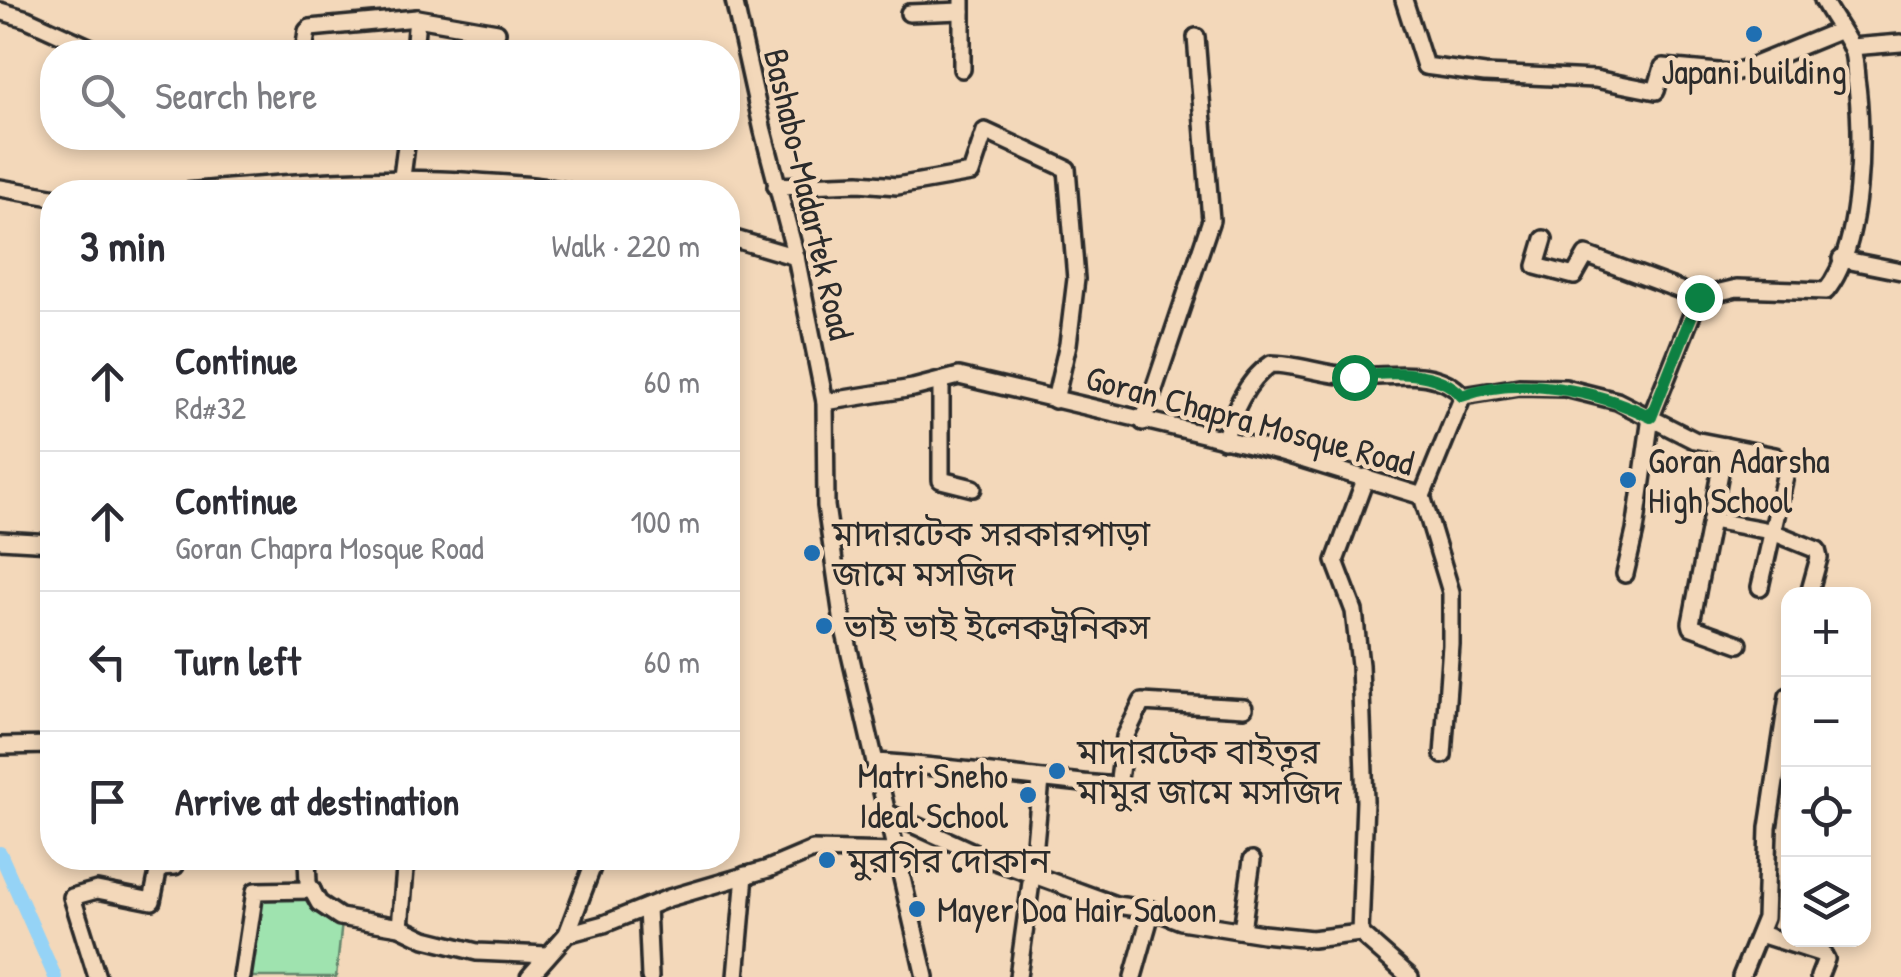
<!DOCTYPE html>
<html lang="en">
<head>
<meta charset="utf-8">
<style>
	:root { --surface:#fff; --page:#f7f7f7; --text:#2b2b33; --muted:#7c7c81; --line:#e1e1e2 }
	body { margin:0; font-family:"Patrick Hand","Noto Sans Bengali",sans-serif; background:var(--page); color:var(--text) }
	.controls { position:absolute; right:30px; bottom:30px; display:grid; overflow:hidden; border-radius:20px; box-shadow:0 5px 15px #0003 }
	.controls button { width:90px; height:90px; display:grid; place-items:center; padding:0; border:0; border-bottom:2px solid var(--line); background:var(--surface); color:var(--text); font:50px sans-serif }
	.stop { position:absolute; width:30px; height:30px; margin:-22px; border:8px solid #0b8043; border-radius:50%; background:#fff }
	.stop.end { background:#0b8043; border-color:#fff; box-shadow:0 2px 10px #0008 }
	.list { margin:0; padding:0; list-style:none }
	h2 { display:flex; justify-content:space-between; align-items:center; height:130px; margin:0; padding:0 40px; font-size:42px }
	h2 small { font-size:32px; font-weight:400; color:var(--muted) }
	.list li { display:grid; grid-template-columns:65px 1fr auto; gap:30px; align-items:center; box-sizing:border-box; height:140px; padding:0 40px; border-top:2px solid var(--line) }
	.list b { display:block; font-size:38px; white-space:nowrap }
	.list p { margin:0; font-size:32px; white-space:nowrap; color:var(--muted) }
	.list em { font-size:32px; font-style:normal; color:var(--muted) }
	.icon { flex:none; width:55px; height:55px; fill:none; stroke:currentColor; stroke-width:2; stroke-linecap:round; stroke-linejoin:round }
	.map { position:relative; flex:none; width:1901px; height:977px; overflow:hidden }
	.search { position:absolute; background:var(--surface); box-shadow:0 5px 15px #0003; left:40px; top:40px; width:700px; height:110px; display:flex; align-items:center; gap:25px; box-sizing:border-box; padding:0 35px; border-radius:40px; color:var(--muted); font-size:38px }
	.panel { position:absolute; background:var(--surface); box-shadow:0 5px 15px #0003; left:40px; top:180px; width:700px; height:690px; border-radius:40px }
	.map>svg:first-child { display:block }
</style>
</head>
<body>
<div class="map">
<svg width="1901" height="977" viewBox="0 0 1901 977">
	<rect width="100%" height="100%" fill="#f3d8ba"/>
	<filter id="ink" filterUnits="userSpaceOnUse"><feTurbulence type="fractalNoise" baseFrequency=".01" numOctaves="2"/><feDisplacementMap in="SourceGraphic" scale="20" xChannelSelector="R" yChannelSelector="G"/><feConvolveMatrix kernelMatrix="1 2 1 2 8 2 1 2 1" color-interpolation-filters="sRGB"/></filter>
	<g filter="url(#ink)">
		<path fill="#9fe3af" stroke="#65876d" stroke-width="2.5" d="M 259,896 L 308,898 L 322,916 L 342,922 L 336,977 L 247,977 Z"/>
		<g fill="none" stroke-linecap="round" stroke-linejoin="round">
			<path stroke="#95d3f6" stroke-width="14" d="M 0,853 L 55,977"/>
			<g stroke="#2b2b2b" stroke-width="22">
				<g id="minor">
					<path d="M 734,0 L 763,131 L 796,257 L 825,402 L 826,506 L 843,624 L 925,977"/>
					<path d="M 962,0 L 962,69"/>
					<path d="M 1404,0 L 1425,66 L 1485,74 L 1595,79 L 1656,91 L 1663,67 L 1730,73 L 1745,69 L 1838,31"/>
					<path d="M 0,11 L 27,19 L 100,52"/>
					<path d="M 909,13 L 962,11"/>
					<path d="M 1851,47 L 1901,43"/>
					<path d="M 304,52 L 307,31 L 310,28 L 417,18 L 497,32"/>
					<path d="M 414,52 L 417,18"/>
					<path d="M 776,186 L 859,183 L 897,186 L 971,173 L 985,131 L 1067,169 L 1076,279 L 1068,344 L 1055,400"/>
					<path d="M 0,188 L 52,197"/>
					<path d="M 186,192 C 284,183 380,175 478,182 C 508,184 541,185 570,192"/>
					<path d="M 400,192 L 407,138"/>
					<path d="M 728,237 L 796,257"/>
					<path d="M 1544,239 L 1536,266 L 1574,276 L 1586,255 L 1699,297 L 1737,288 L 1826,291 C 1863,246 1864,133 1856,78 C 1855,68 1855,55 1851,47 C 1843,31 1831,16 1823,0"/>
					<path d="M 1841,259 L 1901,271"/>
					<path d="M 941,381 L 941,480 L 973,488"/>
					<path d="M 825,402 L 913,388 L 959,376 L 1279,452 L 1422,496 L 1463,396 L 1519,387 L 1565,388 L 1617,401 L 1694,440 L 1725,446 L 1711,520 L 1770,531 L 1817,550 L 1819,558 L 1809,594"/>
					<path d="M 1143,422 L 1211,220 L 1196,37"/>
					<path d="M 1224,440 C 1233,413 1246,380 1271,364 C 1298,364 1323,375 1350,376 C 1387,379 1435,364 1463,396"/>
					<path d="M 1725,446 L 1775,456 L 1785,464 L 1785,476 L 1760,587"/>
					<path d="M 1422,496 L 1451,592 L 1451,645 L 1443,755"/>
					<path d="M 1711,520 L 1691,623 L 1692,627 L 1739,644"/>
					<path d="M 0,540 L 52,543"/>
					<path d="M 1625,574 L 1635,531 L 1651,417 L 1699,297"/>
					<path d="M 0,746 L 52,745"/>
					<path d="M 875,762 C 957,767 1037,780 1118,786 L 1125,737 L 1142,702 L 1244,708"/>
					<path d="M 888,813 L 984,857 L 1116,905 L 1152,910 L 1181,921 L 1263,934 L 1312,939 L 1360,933 L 1410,977"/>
					<path d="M 307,858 L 308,883 L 319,903 L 340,917 L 400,927 L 425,939 L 477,952 L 547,955"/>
					<path d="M 647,907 L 650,977"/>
					<path d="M 400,927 L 406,858"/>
					<path d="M 1242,930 L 1252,860"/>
					<path d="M 1360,933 L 1365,801 L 1360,665 L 1354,611 L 1335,561 L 1366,477"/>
					<path d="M 567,934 L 593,865 L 592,858"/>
					<path d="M 1760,934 L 1823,954 L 1826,959 L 1819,977"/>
					<path d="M 97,977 L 72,897 L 97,890 L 152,901 L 159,867 L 175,866 L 176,858"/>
					<path d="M 242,977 L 255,891 L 312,890"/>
					<path d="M 529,977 L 567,934 L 604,924 L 669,898 L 768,869 L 813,850 L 897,852"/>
					<path d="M 736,977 L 745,875"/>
					<path d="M 1018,977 L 1032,875 L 1041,780"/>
					<path d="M 1133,977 L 1152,910"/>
					<path d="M 1741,977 L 1765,918 L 1768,828 L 1788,696"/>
				</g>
			</g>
			<use href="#minor" stroke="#f3d8ba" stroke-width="15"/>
		</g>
	</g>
	<g fill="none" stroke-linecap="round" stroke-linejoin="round" filter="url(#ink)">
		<path stroke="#0b8043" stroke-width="12" d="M 1354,377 C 1386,371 1439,369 1462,396 C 1520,374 1598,391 1651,417 L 1699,297"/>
	</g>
	<g fill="#1f6fb2" stroke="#f3d8ba" stroke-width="4">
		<circle cx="1754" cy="34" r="10"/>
		<circle cx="1628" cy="480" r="10"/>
		<circle cx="812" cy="553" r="10"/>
		<circle cx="824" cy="626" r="10"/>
		<circle cx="1057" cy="771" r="10"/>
		<circle cx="1028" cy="795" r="10"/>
		<circle cx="827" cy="860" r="10"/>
		<circle cx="917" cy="909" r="10"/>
	</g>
	<g text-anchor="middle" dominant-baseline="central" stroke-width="9" stroke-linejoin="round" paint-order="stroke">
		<g font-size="35" fill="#2b2b2b" stroke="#f3d8ba" text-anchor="start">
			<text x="1754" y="71" text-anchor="middle">Japani building</text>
			<text x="1648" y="460">Goran Adarsha<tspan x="1648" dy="40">High School</tspan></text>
			<text x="832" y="533">মাদারটেক সরকারপাড়া<tspan x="832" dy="40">জামে মসজিদ</tspan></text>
			<text x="844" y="626">ভাই ভাই ইলেকট্রনিকস</text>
			<text x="1077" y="751">মাদারটেক বাইতুর<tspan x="1077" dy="40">মামুর জামে মসজিদ</tspan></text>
			<text x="1008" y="775" text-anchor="end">Matri Sneho<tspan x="1008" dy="40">Ideal School</tspan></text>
			<text x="847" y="860">মুরগির দোকান</text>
			<text x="937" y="909">Mayer Doa Hair Saloon</text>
		</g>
		<g font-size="35" fill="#2b2b2b" stroke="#f3d8ba">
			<text transform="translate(809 194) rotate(77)">Bashabo-Madartek Road</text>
			<text transform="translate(1250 420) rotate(15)">Goran Chapra Mosque Road</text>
		</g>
	</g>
</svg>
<div class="controls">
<button>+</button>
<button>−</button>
<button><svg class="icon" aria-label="locate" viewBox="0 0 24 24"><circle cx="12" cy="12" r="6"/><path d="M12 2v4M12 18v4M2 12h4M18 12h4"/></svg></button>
<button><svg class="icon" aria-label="layers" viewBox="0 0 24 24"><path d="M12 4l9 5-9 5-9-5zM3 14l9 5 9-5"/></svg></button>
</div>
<div class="stop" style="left:1354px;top:377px"></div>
<div class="stop end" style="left:1699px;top:297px"></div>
<div class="search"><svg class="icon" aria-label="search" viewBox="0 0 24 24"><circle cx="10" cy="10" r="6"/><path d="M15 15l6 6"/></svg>Search here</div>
<section class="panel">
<h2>3 min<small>Walk · 220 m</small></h2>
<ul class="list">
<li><svg class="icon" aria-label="ahead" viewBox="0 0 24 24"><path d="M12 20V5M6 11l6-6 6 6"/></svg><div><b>Continue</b><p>Rd#32</p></div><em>60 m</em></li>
<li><svg class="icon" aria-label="ahead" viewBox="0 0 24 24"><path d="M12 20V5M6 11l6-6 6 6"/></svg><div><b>Continue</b><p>Goran Chapra Mosque Road</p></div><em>100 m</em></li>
<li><svg class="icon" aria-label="left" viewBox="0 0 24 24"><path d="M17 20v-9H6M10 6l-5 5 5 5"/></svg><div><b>Turn left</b></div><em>60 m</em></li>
<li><svg class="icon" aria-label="arrive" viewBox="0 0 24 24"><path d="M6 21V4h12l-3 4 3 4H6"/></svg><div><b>Arrive at destination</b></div></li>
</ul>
</section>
</div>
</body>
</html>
